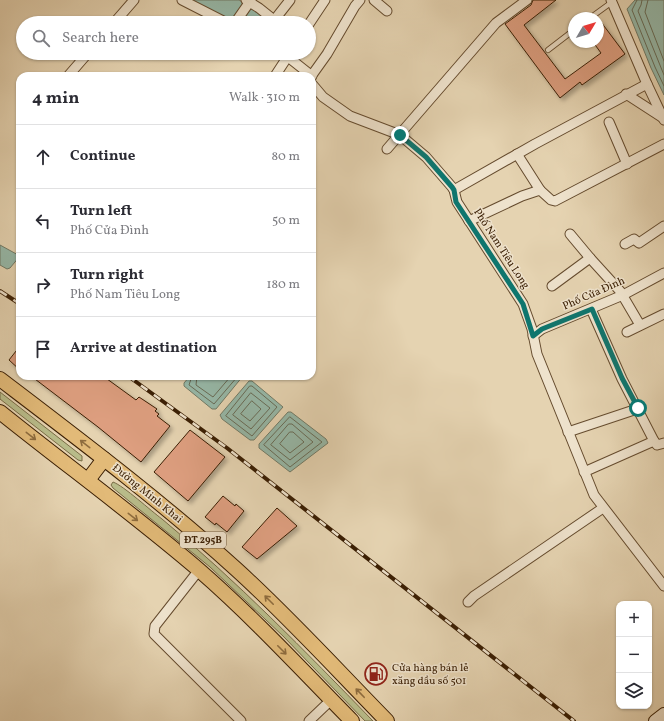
<!DOCTYPE html>
<html lang="en">
<head>
<meta charset="utf-8">
<style>
	:root { --surface:#fff; --page:#f2f2f3; --text:#2b2b33; --muted:#7c7c81; --line:#e1e1e2 }
	body { margin:0; font-family:Vollkorn,serif; background:var(--page); color:var(--text) }
	.controls { position:absolute; right:12px; bottom:12px; display:grid; overflow:hidden; border-radius:8px; box-shadow:0 1px 3px #0004 }
	.controls button { width:36px; height:36px; display:grid; place-items:center; padding:0; border:0; border-bottom:1px solid var(--line); background:var(--surface); color:var(--text); font:20px sans-serif }
	.compass { position:absolute; left:568px; top:12px; width:36px; height:36px; border-radius:50%; background:var(--surface); box-shadow:0 1px 3px #0004; rotate:52deg }
	.stop { position:absolute; width:12px; height:12px; margin:-9px; border:3px solid #0f766e; border-radius:50%; background:#fff }
	.stop.end { background:#0f766e; border-color:#fff; box-shadow:0 1px 4px #0008 }
	.list { margin:0; padding:0; list-style:none }
	h2 { display:flex; justify-content:space-between; align-items:center; height:52px; margin:0; padding:0 16px; font-size:17px }
	h2 small { font-size:13px; font-weight:400; color:var(--muted) }
	.list li { display:grid; grid-template-columns:26px 1fr auto; gap:12px; align-items:center; box-sizing:border-box; height:64px; padding:0 16px; border-top:1px solid var(--line) }
	.list b { display:block; font-size:15px; white-space:nowrap }
	.list p { margin:0; font-size:13px; white-space:nowrap; color:var(--muted) }
	.list em { font-size:13px; font-style:normal; color:var(--muted) }
	.icon { flex:none; width:22px; height:22px; fill:none; stroke:currentColor; stroke-width:2; stroke-linecap:round; stroke-linejoin:round }
	.map { position:relative; flex:none; width:664px; height:721px; overflow:hidden }
	.search { position:absolute; background:var(--surface); box-shadow:0 1px 3px #0004; left:16px; top:16px; width:300px; height:44px; display:flex; align-items:center; gap:10px; box-sizing:border-box; padding:0 14px; border-radius:22px; color:var(--muted); font-size:15px }
	.panel { position:absolute; background:var(--surface); box-shadow:0 1px 3px #0004; left:16px; top:72px; width:300px; height:308px; border-radius:12px }
	.map>svg:first-child { display:block }
</style>
</head>
<body>
<div class="map">
<svg width="664" height="721" viewBox="0 0 664 721">
	<defs>
		<filter id="shadow"><feDropShadow dx="3" dy="3" stdDeviation="2" flood-color="#0004"/></filter>
	</defs>
	<rect width="100%" height="100%" fill="#e5d3b1"/>
	<filter id="stains"><feTurbulence type="fractalNoise" baseFrequency=".005" numOctaves="4"/><feColorMatrix values="0 0 0 0 .2 0 0 0 0 .09 0 0 0 0 .02 0 0 0 .5 -.17"/></filter>
	<radialGradient id="worn" r=".72"><stop offset=".6" stop-color="#630" stop-opacity="0"/><stop offset="1" stop-color="#630" stop-opacity=".3"/></radialGradient>
	<g fill="#b8bb89" stroke="#796c46">
		<path d="M 0,392 L 82,456 L 82,461 L 78,460 L 0,399 Z"/>
		<path d="M 113,482 C 124,486 151,511 162,519 C 237,581 305,651 373,721 L 365,721 L 284,637 L 210,567 L 113,488 L 111,485 Z"/>
	</g>
	<g fill="#96b8a8" stroke="#717a66">
		<path d="M 188,0 L 239,0 L 264,15 L 266,20 L 264,23 L 235,23 Z"/>
		<path d="M 635,0 L 664,0 L 664,95 L 651,68 L 627,9 Z"/>
		<path d="M 0,245 L 20,256 L 10,268 L 7,269 L 0,265 Z"/>
		<path d="M 190,376 L 243,376 L 216,409 L 212,409 L 184,386 L 184,383 Z"/>
		<path d="M 249,381 L 252,381 L 283,407 L 254,440 L 250,440 L 222,419 L 220,415 Z"/>
		<path d="M 288,412 L 291,412 L 326,439 L 328,443 L 290,472 L 259,448 L 259,444 Z"/>
	</g>
	<g fill="none" stroke-linecap="round" stroke-linejoin="round">
		<g stroke="#686b56" stroke-width="1">
			<path d="M 637,0 L 632,10 L 655,67 L 664,86"/>
			<path d="M 642,0 L 641,5 L 638,11 L 664,75"/>
			<path d="M 648,0 L 645,12 L 664,61"/>
			<path d="M 192,376 L 189,385 L 214,404 L 238,376"/>
			<path d="M 197,376 L 196,385 L 213,397 L 231,376"/>
			<path d="M 250,386 L 252,386 L 277,407 L 252,436 L 226,416 Z"/>
			<path d="M 251,393 L 270,408 L 251,429 L 233,415 Z"/>
			<path d="M 252,401 L 261,409 L 250,421 L 241,414 Z"/>
			<path d="M 290,417 L 322,442 L 290,467 L 264,445 Z"/>
			<path d="M 289,424 L 292,424 L 313,442 L 290,460 L 271,445 Z"/>
			<path d="M 290,432 L 293,432 L 304,442 L 290,453 L 280,444 Z"/>
		</g>
	</g>
	<g fill="#dd9e7f" stroke="#3a1e03" filter="url(#shadow)">
		<path d="M 533,0 L 556,0 L 524,25 L 565,79 L 601,53 L 593,42 L 598,42 L 598,18 L 625,54 L 582,85 L 580,82 L 560,98 L 505,24 L 531,5 Z"/>
		<path d="M 20,346 L 20,370 L 9,360 Z"/>
		<path d="M 31,376 L 103,376 L 136,400 L 139,397 L 157,409 L 155,411 L 159,414 L 157,416 L 170,426 L 141,462 L 98,427 Z"/>
		<path d="M 190,430 L 225,457 L 188,501 L 154,472 Z"/>
		<path d="M 223,496 L 235,506 L 236,504 L 244,511 L 227,532 L 216,523 L 215,525 L 205,517 Z"/>
		<path d="M 277,508 L 297,526 L 257,559 L 242,547 Z"/>
	</g>
	<g fill="none" stroke-linecap="round" stroke-linejoin="round">
		<g stroke="#654b2e" stroke-width="6">
			<g id="service">
				<path d="M 590,18 L 612,2"/>
				<path d="M 548,50 L 574,30"/>
			</g>
		</g>
		<g stroke="#654b2e" stroke-width="11">
			<g id="minor">
				<path d="M 182,0 L 227,23"/>
				<path d="M 246,0 L 259,8 L 274,20"/>
				<path d="M 374,0 L 387,11"/>
				<path d="M 611,0 L 647,84 L 664,120"/>
				<path d="M 114,23 L 134,0"/>
				<path d="M 235,23 L 251,0"/>
				<path d="M 272,23 L 290,0"/>
				<path d="M 309,24 L 325,0"/>
				<path d="M 283,53 L 312,76"/>
				<path d="M 312,75 L 327,54 L 355,6 L 360,0"/>
				<path d="M 68,76 L 88,53"/>
				<path d="M 275,76 L 290,53"/>
				<path d="M 312,84 L 323,97 L 350,116 L 400,135 L 426,157 L 452,187 L 454,190 L 457,202 L 523,304 L 532,329 L 537,354 L 594,495 L 664,586"/>
				<path d="M 626,94 L 663,118"/>
				<path d="M 609,122 L 627,164"/>
				<path d="M 387,149 L 496,23 L 527,0"/>
				<path d="M 517,154 L 540,190"/>
				<path d="M 454,190 L 535,144 L 647,84"/>
				<path d="M 469,221 L 522,196 L 540,190 L 551,200 L 555,201 L 664,144"/>
				<path d="M 570,234 L 590,258 L 620,291 L 640,325"/>
				<path d="M 625,244 L 634,239 L 639,243 L 664,226"/>
				<path d="M 552,286 L 590,258"/>
				<path d="M 591,309 L 622,379 L 654,441 L 657,445 L 664,443"/>
				<path d="M 627,332 L 664,314"/>
				<path d="M 533,336 L 542,329 L 623,295 L 664,273"/>
				<path d="M 568,432 L 637,409"/>
				<path d="M 584,472 L 654,441"/>
				<path d="M 199,570 L 155,626 L 154,634 L 241,721"/>
				<path d="M 468,602 L 474,596 L 603,508"/>
				<path d="M 309,721 L 331,700"/>
			</g>
		</g>
		<g stroke="#3a1e03" stroke-width="14">
			<path id="secondary" d="M 655,721 L 664,714"/>
		</g>
		<g stroke="#3a1e03" stroke-width="16">
			<g id="primary">
				<path d="M 0,379 C 80,440 161,501 236,569 C 289,617 337,670 387,721"/>
				<path d="M 0,412 C 66,465 135,515 199,570 C 253,617 302,670 352,721"/>
				<path d="M 88,480 L 104,459"/>
			</g>
		</g>
		<use href="#service" stroke="#eee2cc" stroke-width="4.5"/>
		<use href="#minor" stroke="#eee2cc" stroke-width="9"/>
		<use href="#secondary" stroke="#eee2cc" stroke-width="12"/>
		<use href="#primary" stroke="#e2ba78" stroke-width="14"/>
		<g stroke="#3a1e03" stroke-width="4">
			<g id="rail">
				<path d="M 0,291 L 20,304"/>
				<path d="M 128,376 L 227,448 L 574,721"/>
			</g>
		</g>
		<use href="#rail" stroke="#eee2cc" stroke-width="2.5" stroke-dasharray="8" stroke-linecap="butt"/>
	</g>
	<defs><path id="oneway-shaft" d="M-6 0H5M1.5-3L5.5 0L1.5 3" fill="none" stroke-width="1.6" stroke-linecap="round" stroke-linejoin="round"/></defs>
	<g stroke="#8e6c3e">
		<use href="#oneway-shaft" transform="translate(31 436) rotate(38)"/>
		<use href="#oneway-shaft" transform="translate(85 444) rotate(-142)"/>
		<use href="#oneway-shaft" transform="translate(133 517) rotate(38)"/>
		<use href="#oneway-shaft" transform="translate(269 600) rotate(-135)"/>
		<use href="#oneway-shaft" transform="translate(282 650) rotate(45)"/>
		<use href="#oneway-shaft" transform="translate(360 693) rotate(-134)"/>
	</g>
	<g fill="none" stroke-linecap="round" stroke-linejoin="round">
		<path stroke="#0f766e" stroke-width="5" d="M 400,135 L 426,157 L 452,187 L 454,190 L 456,202 L 523,304 L 533,336 L 542,329 L 592,309 L 622,378 L 638,408"/>
	</g>
	<defs>
		<g id="fuel-ring" transform="scale(1.15)"><circle r="9.5" fill="#eee2cc" stroke="#8f2418" stroke-width="1.5"/><path d="M-5.5-6h7V0h2V4h1.3V-2.5L3-4.5l.8-.8L6-3V5H2.5V1h-1V6h-7ZM-4.2-4.7v3.2H.2V-4.7Z" fill="#8f2418"/></g>
	</defs>
	<g fill-rule="evenodd">
		<use href="#fuel-ring" x="376" y="674"/>
	</g>
	<g text-anchor="middle" dominant-baseline="central" stroke-width="3" stroke-linejoin="round" paint-order="stroke">
		<rect fill="#eee2cc" stroke="#70593f" stroke-width="1" x="180" y="532" width="46" height="16" rx="3"/>
		<g font-size="10" font-weight="bold" fill="#3a1e03">
			<text x="203" y="540">ĐT.295B</text>
		</g>
		<g font-size="11" fill="#3a1e03" stroke="#eee2cc">
			<text transform="translate(501 249) rotate(57)">Phố Nam Tiêu Long</text>
			<text transform="translate(594 294) rotate(-24)">Phố Cửa Đình</text>
			<text transform="translate(147 494) rotate(39)">Đường Minh Khai</text>
		</g>
		<g font-size="11" fill="#3a1e03" stroke="#eee2cc" text-anchor="start">
			<text x="392" y="668">Cửa hàng bán lẻ<tspan x="392" dy="13">xăng dầu số 501</tspan></text>
		</g>
	</g>
	<rect width="100%" height="100%" filter="url(#stains)"/>
	<rect width="100%" height="100%" fill="url(#worn)"/>
</svg>
<div class="controls">
<button>+</button>
<button>−</button>
<button><svg class="icon" aria-label="layers" viewBox="0 0 24 24"><path d="M12 4l9 5-9 5-9-5zM3 14l9 5 9-5"/></svg></button>
</div>
<svg class="compass" viewBox="-18 -18 36 36"><path d="M0-13l5 13h-10z" fill="#e53935"/><path d="M0 13l5-13h-10z" fill="#7c7c81"/></svg>
<div class="stop" style="left:638px;top:408px"></div>
<div class="stop end" style="left:400px;top:135px"></div>
<div class="search"><svg class="icon" aria-label="search" viewBox="0 0 24 24"><circle cx="10" cy="10" r="6"/><path d="M15 15l6 6"/></svg>Search here</div>
<section class="panel">
<h2>4 min<small>Walk · 310 m</small></h2>
<ul class="list">
<li><svg class="icon" aria-label="ahead" viewBox="0 0 24 24"><path d="M12 20V5M6 11l6-6 6 6"/></svg><div><b>Continue</b></div><em>80 m</em></li>
<li><svg class="icon" aria-label="left" viewBox="0 0 24 24"><path d="M17 20v-9H6M10 6l-5 5 5 5"/></svg><div><b>Turn left</b><p>Phố Cửa Đình</p></div><em>50 m</em></li>
<li><svg class="icon" aria-label="right" viewBox="0 0 24 24"><path d="M7 20v-9h11M14 6l5 5-5 5"/></svg><div><b>Turn right</b><p>Phố Nam Tiêu Long</p></div><em>180 m</em></li>
<li><svg class="icon" aria-label="arrive" viewBox="0 0 24 24"><path d="M6 21V4h12l-3 4 3 4H6"/></svg><div><b>Arrive at destination</b></div></li>
</ul>
</section>
</div>
</body>
</html>
